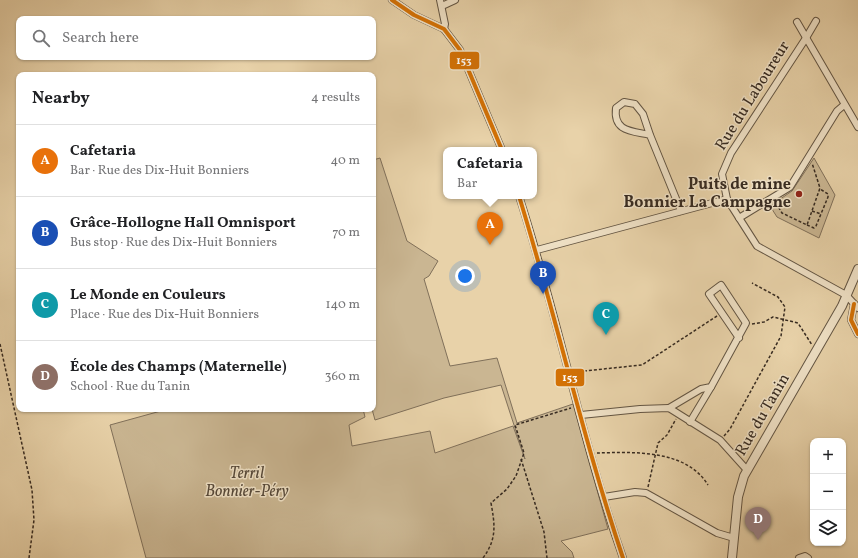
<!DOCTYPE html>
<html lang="en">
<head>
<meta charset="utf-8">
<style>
	:root { --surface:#fff; --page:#f2f2f2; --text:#202124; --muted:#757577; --line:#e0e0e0; --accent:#8f2418 }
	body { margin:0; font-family:Vollkorn,serif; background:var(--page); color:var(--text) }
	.controls { position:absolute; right:12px; bottom:12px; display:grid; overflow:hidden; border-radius:8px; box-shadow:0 1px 3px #0004 }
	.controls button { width:36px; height:36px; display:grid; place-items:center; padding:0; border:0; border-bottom:1px solid var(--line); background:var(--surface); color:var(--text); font:20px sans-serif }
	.you { position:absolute; left:465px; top:276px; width:14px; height:14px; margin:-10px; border:3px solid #fff; border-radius:50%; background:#1a73e8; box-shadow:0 0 0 6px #1a73e833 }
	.badge { display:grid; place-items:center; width:26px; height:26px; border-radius:50%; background:var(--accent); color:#fff; font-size:13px; font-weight:700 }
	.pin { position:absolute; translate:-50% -33px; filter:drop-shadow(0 1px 2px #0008) }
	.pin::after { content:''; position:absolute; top:21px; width:14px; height:12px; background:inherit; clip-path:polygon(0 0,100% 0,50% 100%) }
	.popup { position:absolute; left:443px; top:147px; width:94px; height:52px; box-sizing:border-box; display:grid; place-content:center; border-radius:8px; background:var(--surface); filter:drop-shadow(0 1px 3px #0005); font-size:13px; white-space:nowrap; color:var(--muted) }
	.popup b { font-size:15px; color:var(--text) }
	.popup::after { content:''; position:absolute; left:50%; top:100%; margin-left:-8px; border:8px solid transparent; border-top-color:var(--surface) }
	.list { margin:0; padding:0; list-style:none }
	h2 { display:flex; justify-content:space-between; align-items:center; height:52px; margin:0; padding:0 16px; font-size:17px }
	h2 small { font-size:13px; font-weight:400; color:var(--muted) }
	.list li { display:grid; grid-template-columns:26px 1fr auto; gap:12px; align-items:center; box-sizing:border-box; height:72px; padding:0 16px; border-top:1px solid var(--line) }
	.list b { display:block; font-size:15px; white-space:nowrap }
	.list p { margin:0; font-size:13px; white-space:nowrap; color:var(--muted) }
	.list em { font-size:13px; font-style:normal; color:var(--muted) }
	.icon { flex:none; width:22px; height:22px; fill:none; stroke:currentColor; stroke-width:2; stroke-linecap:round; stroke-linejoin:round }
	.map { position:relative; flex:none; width:858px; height:558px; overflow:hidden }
	.search { position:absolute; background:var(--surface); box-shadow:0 1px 3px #0004; left:16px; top:16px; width:360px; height:44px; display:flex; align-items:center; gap:10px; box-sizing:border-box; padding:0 14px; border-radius:8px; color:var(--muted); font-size:15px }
	.panel { position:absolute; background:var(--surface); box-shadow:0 1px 3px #0004; left:16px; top:72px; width:360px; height:340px; border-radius:8px }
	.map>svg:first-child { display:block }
</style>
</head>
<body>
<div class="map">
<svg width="858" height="558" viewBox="0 0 858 558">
	<rect width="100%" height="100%" fill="#e8d2a9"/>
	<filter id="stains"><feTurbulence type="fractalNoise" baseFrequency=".005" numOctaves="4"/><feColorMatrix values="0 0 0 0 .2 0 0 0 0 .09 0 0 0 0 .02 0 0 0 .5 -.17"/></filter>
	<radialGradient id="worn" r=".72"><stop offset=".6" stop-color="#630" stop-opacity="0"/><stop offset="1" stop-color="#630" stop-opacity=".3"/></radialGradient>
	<g fill="#cab692" stroke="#80705a">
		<path d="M 380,158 L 407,241 L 438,261 L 429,276 L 424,279 L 450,366 L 497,358 L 517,423 L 573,404 L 608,529 L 561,541 L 572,552 L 574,558 L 146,558 L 110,425 L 168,409 L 363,409 L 365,417 L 349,425 L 352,446 L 430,431 L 435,453 L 513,426 L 525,459 L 501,385 L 444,398 L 375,420 L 372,409 L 373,409 L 373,160 Z"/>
		<path d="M 814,158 L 835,195 L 819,238 L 777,217 L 770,206 L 792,191 Z"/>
	</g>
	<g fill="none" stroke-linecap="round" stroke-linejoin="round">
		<g stroke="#635543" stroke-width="8">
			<g id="minor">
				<path d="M 392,0 L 414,15 L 444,29 L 460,50 L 502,150"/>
				<path d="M 440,0 L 445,24 L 444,29"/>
				<path d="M 442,6 L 455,0"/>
				<path d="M 816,21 L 806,38 L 731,153 L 722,174 L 727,199 L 757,246 L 846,295 L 858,308"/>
				<path d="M 797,22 L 858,127"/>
				<path d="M 650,135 C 632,131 613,132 616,108 L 624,102 L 635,104 L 643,114 L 650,135 L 681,211"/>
				<path d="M 519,196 C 558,315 581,440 623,558"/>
				<path d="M 739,218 L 790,187 L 837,111 L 844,105"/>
				<path d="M 537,250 L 727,199"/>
				<path d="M 854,304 L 851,320 L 858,334"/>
				<path d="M 669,408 L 701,389 L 711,387 L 746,323 L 721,285 L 709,294 L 739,338"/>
				<path d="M 581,415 L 640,409 L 669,408 L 720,440 L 747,470"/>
				<path d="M 690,422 L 711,387"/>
				<path d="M 604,497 L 635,492 L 646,493 L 717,533 L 734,538"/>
				<path d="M 799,558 L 805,556 L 808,558"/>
			</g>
		</g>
		<g stroke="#635543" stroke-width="10">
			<path id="tertiary" d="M 732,558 L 738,497 L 744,476 L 842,306 L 858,269"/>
		</g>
		<g stroke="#372b21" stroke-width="1.5" stroke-dasharray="3 2" stroke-linecap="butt">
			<path d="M 776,203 L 782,213 L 807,225 L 820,188 L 812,163"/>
			<path d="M 812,211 L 821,214"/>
			<path d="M 807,225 L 814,228 L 816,226 L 828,197 L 828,194 L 820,189"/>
			<path d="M 752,324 L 764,322 L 773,317 L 798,323 L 812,345"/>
			<path d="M 0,344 L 32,490 L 34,520 L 29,558"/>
			<path d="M 574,372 L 642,365 L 717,316"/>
			<path d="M 724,436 L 730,429 L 781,336 L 785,307 L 778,297 L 752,283"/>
			<path d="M 597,453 C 633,452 686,449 708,485"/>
			<path d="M 521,459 L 544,532 L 547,558"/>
			<path d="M 648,487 L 658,443 L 667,435 L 676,419"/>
			<path d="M 483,558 C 497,539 495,525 491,503 L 507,489 L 516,476 L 524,453 L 515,425 L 571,408"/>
		</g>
		<use href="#minor" stroke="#f0e2c7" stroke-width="6"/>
		<use href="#tertiary" stroke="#f0e2c7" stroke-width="8"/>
		<g stroke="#f0e2c7" stroke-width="7">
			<g id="bus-1">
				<path d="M 392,0 L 414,15 L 444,29 L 460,50 L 502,150"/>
				<path d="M 519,196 C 556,316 583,439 623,558"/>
				<path d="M 854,304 L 851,320 L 858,334"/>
			</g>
		</g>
		<use href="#bus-1" stroke="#d37105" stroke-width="4"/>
	</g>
	<circle fill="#8f2418" stroke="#f0e2c7" stroke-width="1.5" cx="799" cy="194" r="4"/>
	<g text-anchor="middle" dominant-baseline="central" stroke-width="3" stroke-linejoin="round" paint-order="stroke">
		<g font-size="16" fill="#372b21" stroke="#f0e2c7">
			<text transform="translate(753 96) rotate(-58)">Rue du Laboureur</text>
			<text transform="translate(763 415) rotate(-60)">Rue du Tanin</text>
		</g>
		<g font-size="16" font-weight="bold" fill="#372b21" stroke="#f0e2c7" text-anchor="end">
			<text x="791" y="185">Puits de mine<tspan x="791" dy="18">Bonnier La Campagne</tspan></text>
		</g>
		<g font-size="16" font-style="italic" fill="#544738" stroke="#f0e2c7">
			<text x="247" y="474">Terril<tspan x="247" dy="18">Bonnier-Péry</tspan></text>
		</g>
	</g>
	<g stroke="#f0e2c7" stroke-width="1.5">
		<rect x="449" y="51" width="31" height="19" rx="4" fill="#d37105"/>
		<rect x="555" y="368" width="30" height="19" rx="4" fill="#d37105"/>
	</g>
	<g font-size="11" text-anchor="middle" font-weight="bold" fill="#fff">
		<text x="464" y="64">153</text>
		<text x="570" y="381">153</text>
	</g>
	<rect width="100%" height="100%" filter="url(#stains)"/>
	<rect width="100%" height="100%" fill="url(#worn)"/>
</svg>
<div class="controls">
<button>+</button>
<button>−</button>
<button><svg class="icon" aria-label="layers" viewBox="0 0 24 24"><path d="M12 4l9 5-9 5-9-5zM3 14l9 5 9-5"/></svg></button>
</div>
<div class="you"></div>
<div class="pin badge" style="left:490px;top:245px;background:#e8710a">A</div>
<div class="popup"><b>Cafetaria</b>Bar</div>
<div class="pin badge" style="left:543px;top:294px;background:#1a4fb4">B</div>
<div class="pin badge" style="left:606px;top:335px;background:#0f9aa8">C</div>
<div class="pin badge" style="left:758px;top:540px;background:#8d6e63">D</div>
<div class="search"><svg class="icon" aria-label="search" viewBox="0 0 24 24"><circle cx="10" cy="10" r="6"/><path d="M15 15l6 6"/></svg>Search here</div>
<section class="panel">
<h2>Nearby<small>4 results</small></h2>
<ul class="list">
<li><span class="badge" style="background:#e8710a">A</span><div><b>Cafetaria</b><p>Bar · Rue des Dix-Huit Bonniers</p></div><em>40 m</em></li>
<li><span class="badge" style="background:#1a4fb4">B</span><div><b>Grâce-Hollogne Hall Omnisport</b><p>Bus stop · Rue des Dix-Huit Bonniers</p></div><em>70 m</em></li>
<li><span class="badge" style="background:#0f9aa8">C</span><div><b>Le Monde en Couleurs</b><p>Place · Rue des Dix-Huit Bonniers</p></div><em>140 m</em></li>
<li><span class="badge" style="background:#8d6e63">D</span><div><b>École des Champs (Maternelle)</b><p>School · Rue du Tanin</p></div><em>360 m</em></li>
</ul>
</section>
</div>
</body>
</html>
